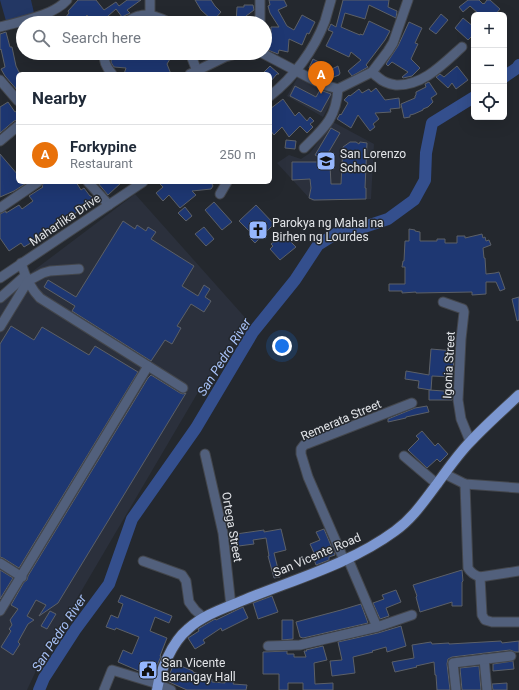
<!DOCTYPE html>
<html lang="en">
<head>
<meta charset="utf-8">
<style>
	:root { --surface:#fff; --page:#f2f2f3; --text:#1f2937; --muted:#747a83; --line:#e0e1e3; --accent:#546890 }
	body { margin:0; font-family:Roboto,sans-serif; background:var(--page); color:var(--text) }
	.controls { position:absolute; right:12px; top:12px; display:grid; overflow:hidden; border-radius:6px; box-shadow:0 4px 16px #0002 }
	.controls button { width:36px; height:36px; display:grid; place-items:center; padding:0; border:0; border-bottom:1px solid var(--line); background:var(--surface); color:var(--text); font:20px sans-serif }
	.you { position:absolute; left:282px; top:346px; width:14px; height:14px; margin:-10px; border:3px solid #fff; border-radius:50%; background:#1a73e8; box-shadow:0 0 0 6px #1a73e833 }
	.badge { display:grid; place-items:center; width:26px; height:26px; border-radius:50%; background:var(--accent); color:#fff; font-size:13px; font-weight:700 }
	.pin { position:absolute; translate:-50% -33px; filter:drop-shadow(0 1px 2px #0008) }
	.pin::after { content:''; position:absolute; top:21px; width:14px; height:12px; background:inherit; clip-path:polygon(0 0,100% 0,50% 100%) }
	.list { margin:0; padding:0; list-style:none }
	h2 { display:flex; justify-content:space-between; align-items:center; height:52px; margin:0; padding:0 16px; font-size:17px }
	h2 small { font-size:13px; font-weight:400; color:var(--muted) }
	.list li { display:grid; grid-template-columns:26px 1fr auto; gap:12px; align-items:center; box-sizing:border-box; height:60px; padding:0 16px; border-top:1px solid var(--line) }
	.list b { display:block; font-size:15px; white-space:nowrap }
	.list p { margin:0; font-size:13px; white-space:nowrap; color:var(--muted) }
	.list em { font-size:13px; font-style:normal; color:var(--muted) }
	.icon { flex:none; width:22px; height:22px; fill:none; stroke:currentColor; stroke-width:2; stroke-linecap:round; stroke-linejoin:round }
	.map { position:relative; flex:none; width:519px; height:690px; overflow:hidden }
	.search { position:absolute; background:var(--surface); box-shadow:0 4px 16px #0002; left:16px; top:16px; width:256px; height:44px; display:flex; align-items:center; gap:10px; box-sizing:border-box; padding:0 14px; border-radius:22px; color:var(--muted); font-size:15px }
	.panel { position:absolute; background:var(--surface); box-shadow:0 4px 16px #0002; left:16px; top:72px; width:256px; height:112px; border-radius:6px }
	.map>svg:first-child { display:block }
</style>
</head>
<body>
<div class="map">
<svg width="519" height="690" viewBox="0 0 519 690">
	<rect width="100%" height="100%" fill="#24282e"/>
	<g fill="#2b303c">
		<path d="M 298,77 L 318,87 L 333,92 L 331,102 L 323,117 L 287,96 Z"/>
		<path d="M 333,122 L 374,144 L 371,199 L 312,201 L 277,163 L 289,155 L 301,159 L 310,153 Z"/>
		<path d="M 135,194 L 249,322 L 197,394 L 42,658 L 27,690 L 0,690 L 0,296 Z"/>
	</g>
	<path fill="#233764" d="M 0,0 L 31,0 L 34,13 L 6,21 Z"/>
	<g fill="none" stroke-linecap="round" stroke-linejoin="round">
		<g stroke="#344f8d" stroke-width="12">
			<path d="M 504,77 L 517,68 L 519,65"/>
			<path d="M 39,690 L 44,678 L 75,630 L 109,584 L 132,519 L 196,428 L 253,332 L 295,280 L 318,245 L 337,233 L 361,228 L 388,219 L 414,200 L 425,180 L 426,153 L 432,123 L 474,97"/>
		</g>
	</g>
	<g fill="#1e3772" stroke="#5c6067">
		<path d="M 78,0 L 96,0 L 104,10 L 116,2 L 119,6 L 127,0 L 141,0 L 127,10 L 130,13 L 122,17 L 116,9 L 100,23 L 93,23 L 87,15 L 80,23 L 70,23 L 65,18 L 69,13 L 68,11 Z"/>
		<path d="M 195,0 L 211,0 L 215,6 L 221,12 L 213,21 L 201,10 Z"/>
		<path d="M 269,0 L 284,0 L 287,6 L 278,10 L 287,26 L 294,30 L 302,15 L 315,22 L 309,34 L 307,33 L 302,45 L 289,39 L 288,52 L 279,50 L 278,54 L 268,50 L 271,41 L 271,27 L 279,27 L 270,13 L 268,6 L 270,5 Z"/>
		<path d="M 343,0 L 389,0 L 388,7 L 397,11 L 396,18 L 369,5 L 365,19 L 345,13 L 341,27 L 355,33 L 360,35 L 360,34 L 363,35 L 369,21 L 390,31 L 385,40 L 366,65 L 368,67 L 352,76 L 348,71 L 361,60 L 351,52 L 349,57 L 326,46 L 333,32 L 328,30 L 331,24 L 336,27 Z"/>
		<path d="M 468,0 L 479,0 L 483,4 L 483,3 L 484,4 L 487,0 L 490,0 L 500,9 L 495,15 L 480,15 L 470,6 L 463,12 L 459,7 Z"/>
		<path d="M 244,5 L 253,5 L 254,10 L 246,16 L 248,23 L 236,23 L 237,7 L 244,7 Z"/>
		<path d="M 441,14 L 448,20 L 436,34 L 429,29 Z"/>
		<path d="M 463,18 L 474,27 L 474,34 L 468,40 L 455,28 Z"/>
		<path d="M 409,22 L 422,28 L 415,43 L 418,44 L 411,59 L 420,68 L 412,76 L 403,78 L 402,77 L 408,72 L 392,62 L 388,66 L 386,64 L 398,46 Z"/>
		<path d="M 6,32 L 10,47 L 12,47 L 16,66 L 20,74 L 18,74 L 18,91 L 5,76 L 1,69 L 5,67 L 1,49 L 0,50 L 0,34 Z"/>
		<path d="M 112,53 L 147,55 L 173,54 L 167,64 L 171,74 L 124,74 L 126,68 L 114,67 L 112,64 L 111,62 Z"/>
		<path d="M 313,59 L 332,69 L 338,66 L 340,73 L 339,75 L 331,78 L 323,76 L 322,78 L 314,73 L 314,71 L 309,68 Z"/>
		<path d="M 270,66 L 279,74 L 277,74 L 270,82 L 270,74 L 262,74 Z"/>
		<path d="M 457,66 L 468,80 L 456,89 L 452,83 L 448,88 L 436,77 L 440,74 L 444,77 Z"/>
		<path d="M 429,82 L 437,94 L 431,98 L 433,102 L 428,107 L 423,109 L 423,110 L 414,114 L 410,115 L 410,117 L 404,118 L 401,104 L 415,98 L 415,96 L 416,95 L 416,92 L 426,87 L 425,84 Z"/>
		<path d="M 295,86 L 316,97 L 320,90 L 331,94 L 321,112 L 290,96 Z"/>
		<path d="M 376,88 L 385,100 L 399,98 L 400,108 L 390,109 L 391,112 L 375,113 L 379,119 L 373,124 L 375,127 L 370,131 L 358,115 L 351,128 L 337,119 L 340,114 L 341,115 L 348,103 L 344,100 L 349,95 L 350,96 L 359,89 L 362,93 L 369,89 L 371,92 Z"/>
		<path d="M 283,99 L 295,116 L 299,112 L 307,121 L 310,117 L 314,121 L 310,124 L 313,127 L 307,133 L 300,126 L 289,137 L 282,127 L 274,135 L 270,130 L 270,109 Z"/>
		<path d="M 8,102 L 15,112 L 18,110 L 18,120 L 14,121 L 0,133 L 0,107 Z"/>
		<path d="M 331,128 L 340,133 L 324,160 L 315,155 Z"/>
		<path d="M 286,140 L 296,141 L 295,149 L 285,148 Z"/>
		<path d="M 350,142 L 356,142 L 359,144 L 360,142 L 367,143 L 365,188 L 366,188 L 366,199 L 314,200 L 309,198 L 311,188 L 310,179 L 292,180 L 292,162 L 323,162 L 321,165 L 330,165 L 331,184 L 341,184 L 343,147 Z"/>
		<path d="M 0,154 L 18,175 L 18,182 L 24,182 L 25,184 L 14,191 L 0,197 Z"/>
		<path d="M 44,182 L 76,182 L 81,190 L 84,188 L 90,196 L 91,196 L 96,202 L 83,212 L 82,209 L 68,218 L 69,219 L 56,228 L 57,229 L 35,243 L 34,241 L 24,247 L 21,243 L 9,251 L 0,238 L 0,214 L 6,211 L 6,213 L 19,205 L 22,209 L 33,201 L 29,196 L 43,187 L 42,186 Z"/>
		<path d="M 97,182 L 122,182 L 108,195 Z"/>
		<path d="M 158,182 L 211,182 L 213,186 L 211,189 L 192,191 L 196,195 L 180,208 L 169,195 L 163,201 L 156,193 L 163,187 Z"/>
		<path d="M 214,202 L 232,222 L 222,230 L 205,210 Z"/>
		<path d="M 256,205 L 274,224 L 255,243 L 251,239 L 254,236 L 239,221 Z"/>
		<path d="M 185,207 L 192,216 L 186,221 L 178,213 Z"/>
		<path d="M 123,221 L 135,229 L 137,225 L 146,231 L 148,227 L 156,232 L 151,239 L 194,266 L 182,286 L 198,296 L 204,285 L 210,289 L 205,297 L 211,301 L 204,312 L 191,304 L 177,326 L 181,328 L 172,344 L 165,340 L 151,361 L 72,311 L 75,306 L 44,287 L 48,280 L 76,297 Z"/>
		<path d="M 204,227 L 214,239 L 206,246 L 195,234 Z"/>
		<path d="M 409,229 L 415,230 L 415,231 L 420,232 L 420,241 L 437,241 L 437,239 L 445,239 L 445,243 L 457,243 L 457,236 L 465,236 L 465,238 L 482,234 L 483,238 L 485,237 L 486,241 L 489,240 L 491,245 L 483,248 L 484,258 L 485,258 L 486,274 L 495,273 L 499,272 L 505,289 L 500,291 L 496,282 L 486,282 L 486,294 L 472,295 L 472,292 L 416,293 L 416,292 L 402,293 L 402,291 L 389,291 L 389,284 L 405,284 L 405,267 L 402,267 L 403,261 L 404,261 L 405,241 L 409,241 Z"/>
		<path d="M 287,238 L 296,247 L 280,260 L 270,249 L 273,246 L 271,244 L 277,239 L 279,241 L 281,239 L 284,242 Z"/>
		<path d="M 519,297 L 519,320 L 517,321 L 512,299 Z"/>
		<path d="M 11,326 L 34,340 L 42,327 L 89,355 L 95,346 L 138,372 L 19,568 L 3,558 L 0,557 L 0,344 Z"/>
		<path d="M 431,349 L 454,351 L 453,377 L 432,376 L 431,390 L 418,388 L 419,381 L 405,379 L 406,371 L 429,375 Z"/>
		<path d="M 151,375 L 180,393 L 183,394 L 186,393 L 58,603 L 39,616 L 46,605 L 36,600 L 27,616 L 34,620 L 28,624 L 18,642 L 20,644 L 13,655 L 1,647 L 11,631 L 9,629 L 12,625 L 10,620 L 18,609 L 11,605 L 24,582 L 27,580 L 28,576 L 148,378 Z"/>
		<path d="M 429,390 L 444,391 L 444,392 L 452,392 L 452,400 L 429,400 Z"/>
		<path d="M 427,406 L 429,412 L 406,417 L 406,418 L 388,422 L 388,419 L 415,408 Z"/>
		<path d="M 422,431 L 435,446 L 438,443 L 448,454 L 440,462 L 437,459 L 427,468 L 408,450 L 419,439 L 416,436 Z"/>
		<path d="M 281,529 L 286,550 L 274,553 L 280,577 L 274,578 L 268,556 L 269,556 L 266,538 L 253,540 L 254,544 L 231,547 L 229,535 L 264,530 L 264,532 Z"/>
		<path d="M 324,529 L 335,555 L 329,557 L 329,560 L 316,565 L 312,554 L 314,553 L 310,544 L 320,540 L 316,532 Z"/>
		<path d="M 0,570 L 13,578 L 0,599 Z"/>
		<path d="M 462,570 L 463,581 L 462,582 L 462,606 L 452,606 L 452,602 L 420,612 L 416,597 L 417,596 L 413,585 Z"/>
		<path d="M 396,590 L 401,602 L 386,608 L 389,616 L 380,619 L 373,603 L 384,599 L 382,595 Z"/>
		<path d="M 121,595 L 172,616 L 169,623 L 155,617 L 150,631 L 167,638 L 160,656 L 161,656 L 153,676 L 141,672 L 118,662 L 123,650 L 132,654 L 139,637 L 116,628 L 115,630 L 106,627 L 111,615 L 118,618 L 123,604 L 118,602 Z"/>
		<path d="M 272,596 L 278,612 L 258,619 L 253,603 Z"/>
		<path d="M 361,604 L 368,623 L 303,638 L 300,637 L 296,622 L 341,610 Z"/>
		<path d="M 243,607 L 248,618 L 222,631 L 221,628 L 203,640 L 205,643 L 195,649 L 188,638 L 199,631 L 198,629 L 215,619 L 216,620 Z"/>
		<path d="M 50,611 L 56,614 L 47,629 L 41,626 Z"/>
		<path d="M 282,620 L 293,620 L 293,639 L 282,640 Z"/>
		<path d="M 401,626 L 406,646 L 387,652 L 386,647 L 372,651 L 373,652 L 353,657 L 355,673 L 332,676 L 330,661 L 342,660 L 338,642 L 378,633 Z"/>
		<path d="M 501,641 L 502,643 L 519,641 L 519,652 L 515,652 L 510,650 L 452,657 L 448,659 L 447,664 L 450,690 L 437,690 L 436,675 L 435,675 L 434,662 L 416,666 L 417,667 L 395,672 L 392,662 L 414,658 L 412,645 L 431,642 L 432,644 L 449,643 L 449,644 Z"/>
		<path d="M 323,646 L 327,660 L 314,663 L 315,684 L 333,683 L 333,690 L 303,690 L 303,683 L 288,683 L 288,690 L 279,690 L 279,674 L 263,674 L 263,652 L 287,651 L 287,654 L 294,654 L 294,657 L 306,657 L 304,651 L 307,651 L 306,650 Z"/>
		<path d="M 513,661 L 514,669 L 493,671 L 493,664 Z"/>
		<path d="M 174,663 L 193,671 L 193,672 L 203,675 L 203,677 L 212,679 L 212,682 L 225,683 L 225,681 L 234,682 L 233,684 L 247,685 L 246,690 L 187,690 L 167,681 Z"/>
		<path d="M 479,666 L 481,690 L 462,690 L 460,668 Z"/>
		<path d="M 507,683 L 507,690 L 493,690 L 492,684 Z"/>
	</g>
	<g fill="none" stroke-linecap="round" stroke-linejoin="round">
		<g stroke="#43464c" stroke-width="11">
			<g id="minor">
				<path d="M 150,15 L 150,0"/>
				<path d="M 124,23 C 129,21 134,17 139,16 C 149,13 162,18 170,23"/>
				<path d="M 260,23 L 260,0"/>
				<path d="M 0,27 C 21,21 53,16 67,0"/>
				<path d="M 104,53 C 103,61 107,68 112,74"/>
				<path d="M 190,53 L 197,71"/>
				<path d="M 262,53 L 321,84 L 338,89 L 372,72 L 388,51 L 393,43 L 408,0"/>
				<path d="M 372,72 C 374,74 376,76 379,78 C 383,82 390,84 396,85 C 423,86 443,64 462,47"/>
				<path d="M 190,74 L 225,57 L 240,53"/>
				<path d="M 0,80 L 18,101"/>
				<path d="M 270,96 C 294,77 314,50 325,21 C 327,14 329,7 331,0"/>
				<path d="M 0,141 L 18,126"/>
				<path d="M 304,148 C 324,128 336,119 338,89"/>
				<path d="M 88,182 L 109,205"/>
				<path d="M 220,194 L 227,182"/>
				<path d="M 0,208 L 38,182"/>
				<path d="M 21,263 C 25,276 30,288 40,298 L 183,388"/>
				<path d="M 0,278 L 143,182"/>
				<path d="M 0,298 L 25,276"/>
				<path d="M 443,302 L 463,309 L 464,312 L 461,339 L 458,400 L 461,419 L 470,441"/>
				<path d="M 0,327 L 28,281 L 43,273 L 50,271 L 79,269"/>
				<path d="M 205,454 L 223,533 L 231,606"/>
				<path d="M 404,456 L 437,484"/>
				<path d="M 445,474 L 465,484 L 519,488"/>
				<path d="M 465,484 L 468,568 C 471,573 474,575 480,577"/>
				<path d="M 344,560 L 308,477 L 301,454 L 301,449 L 304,445 L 412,403"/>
				<path d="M 143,561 L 182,575 L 186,581 L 189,602 L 195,610 L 204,618"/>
				<path d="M 0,563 L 22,577"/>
				<path d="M 519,571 L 480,577 L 482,615 L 485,620 L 492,622 L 519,622"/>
				<path d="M 0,611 L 148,366"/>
				<path d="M 377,627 L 412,615"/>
				<path d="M 268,646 L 300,645 L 377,627 L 348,559"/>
				<path d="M 484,659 L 487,690"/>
				<path d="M 104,690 L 112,670 L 158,684 L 171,690"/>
				<path d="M 456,690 L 453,663 L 511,656"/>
			</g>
		</g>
		<g stroke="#43464c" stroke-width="12">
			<path id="major" d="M 157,690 C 160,671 172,642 188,629 C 203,615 225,608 244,600 C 295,579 350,564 395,531 C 413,518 424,501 437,484 C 447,470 459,453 471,441 C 486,425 503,410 519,395"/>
		</g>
		<use href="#minor" stroke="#52607c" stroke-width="9"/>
		<use href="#major" stroke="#7c97d1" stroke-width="10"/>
	</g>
	<defs>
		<g id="school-square" transform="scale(1)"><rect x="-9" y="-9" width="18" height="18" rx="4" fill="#95b6fd" stroke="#24282e"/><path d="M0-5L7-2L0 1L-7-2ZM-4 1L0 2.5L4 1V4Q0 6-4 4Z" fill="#111"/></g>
		<g id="church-square" transform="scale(1)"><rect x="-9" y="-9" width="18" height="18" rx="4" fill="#95b6fd" stroke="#24282e"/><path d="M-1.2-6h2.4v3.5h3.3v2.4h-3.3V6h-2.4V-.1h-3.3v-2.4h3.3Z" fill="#111"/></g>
		<g id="civic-square" transform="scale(1)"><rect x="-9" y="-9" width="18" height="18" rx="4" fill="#95b6fd" stroke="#24282e"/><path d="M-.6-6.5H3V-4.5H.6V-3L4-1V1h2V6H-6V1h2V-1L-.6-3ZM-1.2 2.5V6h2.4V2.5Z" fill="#111"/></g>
	</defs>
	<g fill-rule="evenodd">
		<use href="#school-square" x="326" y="161"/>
		<use href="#church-square" x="258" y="230"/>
		<use href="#civic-square" x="148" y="670"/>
	</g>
	<g text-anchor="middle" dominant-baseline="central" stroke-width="3" stroke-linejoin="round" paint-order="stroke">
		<g font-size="12" fill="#e3e5e9" stroke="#24282e" text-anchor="start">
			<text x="340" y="154">San Lorenzo<tspan x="340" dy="14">School</tspan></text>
			<text x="272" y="223">Parokya ng Mahal na<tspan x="272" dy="14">Birhen ng Lourdes</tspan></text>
			<text x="162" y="663">San Vicente<tspan x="162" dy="14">Barangay Hall</tspan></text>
		</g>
		<g font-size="12" fill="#e3e5e9" stroke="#24282e">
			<text transform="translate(65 220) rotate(-34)">Maharlika Drive</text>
			<text transform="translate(449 365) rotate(-87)">Igonia Street</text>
			<text transform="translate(341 420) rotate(-23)">Remerata Street</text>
			<text transform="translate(232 527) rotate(80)">Ortega Street</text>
			<text transform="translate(317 555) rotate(-23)">San Vicente Road</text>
		</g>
		<g font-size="13" font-style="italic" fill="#a7c1f7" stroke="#24282e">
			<text transform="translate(224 357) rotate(-58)">San Pedro River</text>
			<text transform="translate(59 633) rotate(-57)">San Pedro River</text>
		</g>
	</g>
</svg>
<div class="controls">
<button>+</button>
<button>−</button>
<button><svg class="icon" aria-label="locate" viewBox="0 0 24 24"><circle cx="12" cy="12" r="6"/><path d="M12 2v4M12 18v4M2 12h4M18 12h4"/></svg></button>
</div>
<div class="you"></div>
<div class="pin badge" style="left:321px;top:94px;background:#e8710a">A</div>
<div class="search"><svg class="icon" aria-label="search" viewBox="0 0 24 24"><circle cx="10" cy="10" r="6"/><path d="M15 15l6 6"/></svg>Search here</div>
<section class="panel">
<h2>Nearby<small></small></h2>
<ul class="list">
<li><span class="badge" style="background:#e8710a">A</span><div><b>Forkypine</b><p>Restaurant</p></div><em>250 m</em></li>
</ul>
</section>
</div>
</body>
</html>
